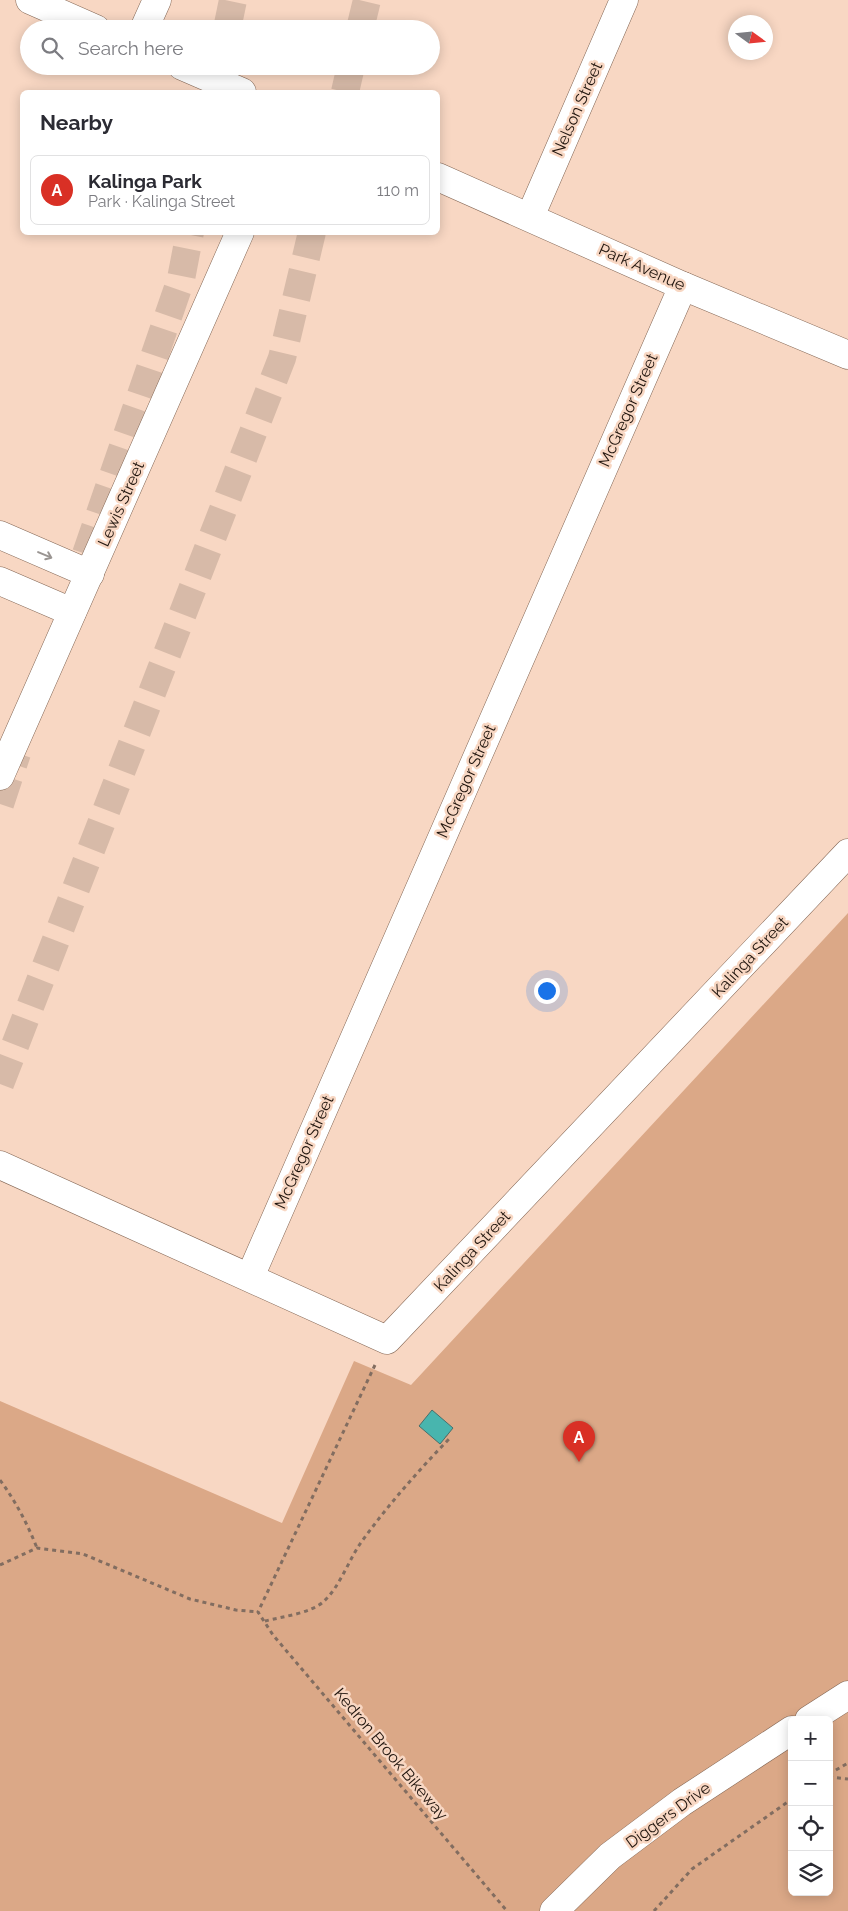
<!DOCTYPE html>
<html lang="en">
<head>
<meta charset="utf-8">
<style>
	:root { --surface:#fff; --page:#f2f2f3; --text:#2b2b33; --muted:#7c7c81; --line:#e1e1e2; --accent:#d93025 }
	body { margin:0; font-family:Raleway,sans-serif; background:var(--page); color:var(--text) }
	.controls { position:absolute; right:15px; bottom:15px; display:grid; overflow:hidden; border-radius:8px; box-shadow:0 2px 12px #0003 }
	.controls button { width:45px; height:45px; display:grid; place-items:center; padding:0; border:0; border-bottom:1px solid var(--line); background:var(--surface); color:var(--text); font:25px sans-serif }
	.compass { position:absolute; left:728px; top:15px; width:45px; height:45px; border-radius:50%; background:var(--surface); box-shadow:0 2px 12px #0003; rotate:105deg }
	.you { position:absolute; left:546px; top:990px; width:18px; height:18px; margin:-12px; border:4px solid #fff; border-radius:50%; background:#1a73e8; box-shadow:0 0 0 8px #1a73e833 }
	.badge { display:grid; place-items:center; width:32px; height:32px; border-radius:50%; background:var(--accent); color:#fff; font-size:16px; font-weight:700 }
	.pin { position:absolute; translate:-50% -41px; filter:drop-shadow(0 1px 2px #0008) }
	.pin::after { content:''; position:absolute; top:26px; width:18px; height:15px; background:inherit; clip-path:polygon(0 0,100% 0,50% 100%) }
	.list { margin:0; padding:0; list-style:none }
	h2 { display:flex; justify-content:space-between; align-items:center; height:65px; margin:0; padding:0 20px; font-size:21px }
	h2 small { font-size:16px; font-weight:400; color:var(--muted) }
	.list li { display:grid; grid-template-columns:32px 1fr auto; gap:15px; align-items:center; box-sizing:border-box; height:70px; margin:0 10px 10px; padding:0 10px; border:1px solid var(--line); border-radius:8px }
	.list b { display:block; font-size:19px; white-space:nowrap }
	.list p { margin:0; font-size:16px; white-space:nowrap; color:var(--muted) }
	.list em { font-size:16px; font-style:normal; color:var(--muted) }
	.icon { flex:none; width:28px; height:28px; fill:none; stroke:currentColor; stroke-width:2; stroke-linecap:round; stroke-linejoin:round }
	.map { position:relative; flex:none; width:848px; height:1911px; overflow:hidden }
	.search { position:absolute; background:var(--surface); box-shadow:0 2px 12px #0003; left:20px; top:20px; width:420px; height:55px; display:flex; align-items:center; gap:12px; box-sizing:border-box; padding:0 18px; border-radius:28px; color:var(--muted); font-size:19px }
	.panel { position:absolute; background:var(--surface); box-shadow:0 2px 12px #0003; left:20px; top:90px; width:420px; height:145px; border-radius:8px }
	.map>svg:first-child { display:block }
</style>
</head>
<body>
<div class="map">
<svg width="848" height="1911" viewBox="0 0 848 1911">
	<rect width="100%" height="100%" fill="#f8d7c3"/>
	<path fill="#dba887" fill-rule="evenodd" d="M 848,913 L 848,1911 L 0,1911 L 0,1401 L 282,1523 L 354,1361 L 411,1385 ZM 792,1720 L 829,1720 L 829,1892 L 792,1892 Z"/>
	<path fill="#48b5ae" stroke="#47706c" d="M 432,1410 L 453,1428 L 440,1444 L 419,1426 Z"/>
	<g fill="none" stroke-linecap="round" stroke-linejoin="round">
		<g stroke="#d7baa8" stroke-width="28" stroke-dasharray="28 14" stroke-linecap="butt">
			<path d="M 227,29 L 233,0"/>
			<path d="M 360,29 L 367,0"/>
			<path d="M 345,92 L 351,66"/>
			<path d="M 86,554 L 181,279 L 190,232"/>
			<path d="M 0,804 L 17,753"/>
			<path d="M 0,1084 L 282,358 L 312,232"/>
		</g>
		<g stroke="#846755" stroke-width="29">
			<g id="street">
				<path d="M 30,0 L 96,29"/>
				<path d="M 144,29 L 157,0"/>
				<path d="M 182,66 L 242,92"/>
				<path d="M 438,177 L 683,286 L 848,355"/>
				<path d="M 530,217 L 624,0"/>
				<path d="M 0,535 L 90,574"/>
				<path d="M 0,581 L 72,612"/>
				<path d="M 0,776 L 240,232"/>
				<path d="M 0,1165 L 387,1340 L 848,853"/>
				<path d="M 250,1277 L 683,286"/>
				<path d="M 809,1720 L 848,1695"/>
				<path d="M 554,1911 L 610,1856 L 682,1802 L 792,1730"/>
			</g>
		</g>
		<g stroke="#826d60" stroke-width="3" stroke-dasharray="4 4" stroke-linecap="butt">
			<path d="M 375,1365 L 258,1612 L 273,1635 L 507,1911"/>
			<path d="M 0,1480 C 16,1502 27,1523 37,1548"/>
			<path d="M 0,1565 L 37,1548 L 83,1554 L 190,1599 L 236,1610 L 258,1612"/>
			<path d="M 265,1621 C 281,1617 311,1613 323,1602 C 340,1587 349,1559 362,1541 C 389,1504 418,1471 449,1439 L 446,1436"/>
			<path d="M 829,1774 L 848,1763"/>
			<path d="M 829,1777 L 848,1779"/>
			<path d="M 654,1911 L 692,1869 L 792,1799"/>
		</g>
		<use href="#street" stroke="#fff" stroke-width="28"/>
	</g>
	<defs><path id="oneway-shaft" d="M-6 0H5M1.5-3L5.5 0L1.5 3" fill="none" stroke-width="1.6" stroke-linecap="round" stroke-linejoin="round" transform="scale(1.25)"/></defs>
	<use stroke="#9a9592" href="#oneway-shaft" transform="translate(45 555) rotate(23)"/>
	<g text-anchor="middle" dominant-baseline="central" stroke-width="5" stroke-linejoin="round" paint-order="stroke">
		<g font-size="16" fill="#1f140d" stroke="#f8d7c3">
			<text transform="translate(577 109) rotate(-66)">Nelson Street</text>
			<text transform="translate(642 267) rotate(24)">Park Avenue</text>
			<text transform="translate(628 410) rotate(-66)">McGregor Street</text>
			<text transform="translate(121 504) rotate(-66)">Lewis Street</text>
			<text transform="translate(466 781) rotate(-66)">McGregor Street</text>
			<text transform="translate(750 957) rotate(-47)">Kalinga Street</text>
			<text transform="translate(304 1152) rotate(-66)">McGregor Street</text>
			<text transform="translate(472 1251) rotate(-47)">Kalinga Street</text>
			<text transform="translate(391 1754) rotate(50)">Kedron Brook Bikeway</text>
			<text transform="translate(668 1815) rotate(-36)">Diggers Drive</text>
		</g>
	</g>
</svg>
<div class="controls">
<button>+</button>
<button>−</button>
<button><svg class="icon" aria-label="locate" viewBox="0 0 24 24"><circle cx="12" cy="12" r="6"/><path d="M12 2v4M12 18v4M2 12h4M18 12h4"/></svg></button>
<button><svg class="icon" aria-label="layers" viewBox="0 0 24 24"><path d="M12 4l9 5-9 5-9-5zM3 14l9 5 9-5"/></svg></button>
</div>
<svg class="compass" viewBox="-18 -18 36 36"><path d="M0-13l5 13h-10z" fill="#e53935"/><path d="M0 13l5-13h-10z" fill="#7c7c81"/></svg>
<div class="you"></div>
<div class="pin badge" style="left:579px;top:1462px">A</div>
<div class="search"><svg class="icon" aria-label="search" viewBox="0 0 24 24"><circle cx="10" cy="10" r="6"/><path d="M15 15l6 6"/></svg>Search here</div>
<section class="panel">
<h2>Nearby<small></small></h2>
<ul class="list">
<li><span class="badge">A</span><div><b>Kalinga Park</b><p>Park · Kalinga Street</p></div><em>110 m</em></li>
</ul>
</section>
</div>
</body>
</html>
